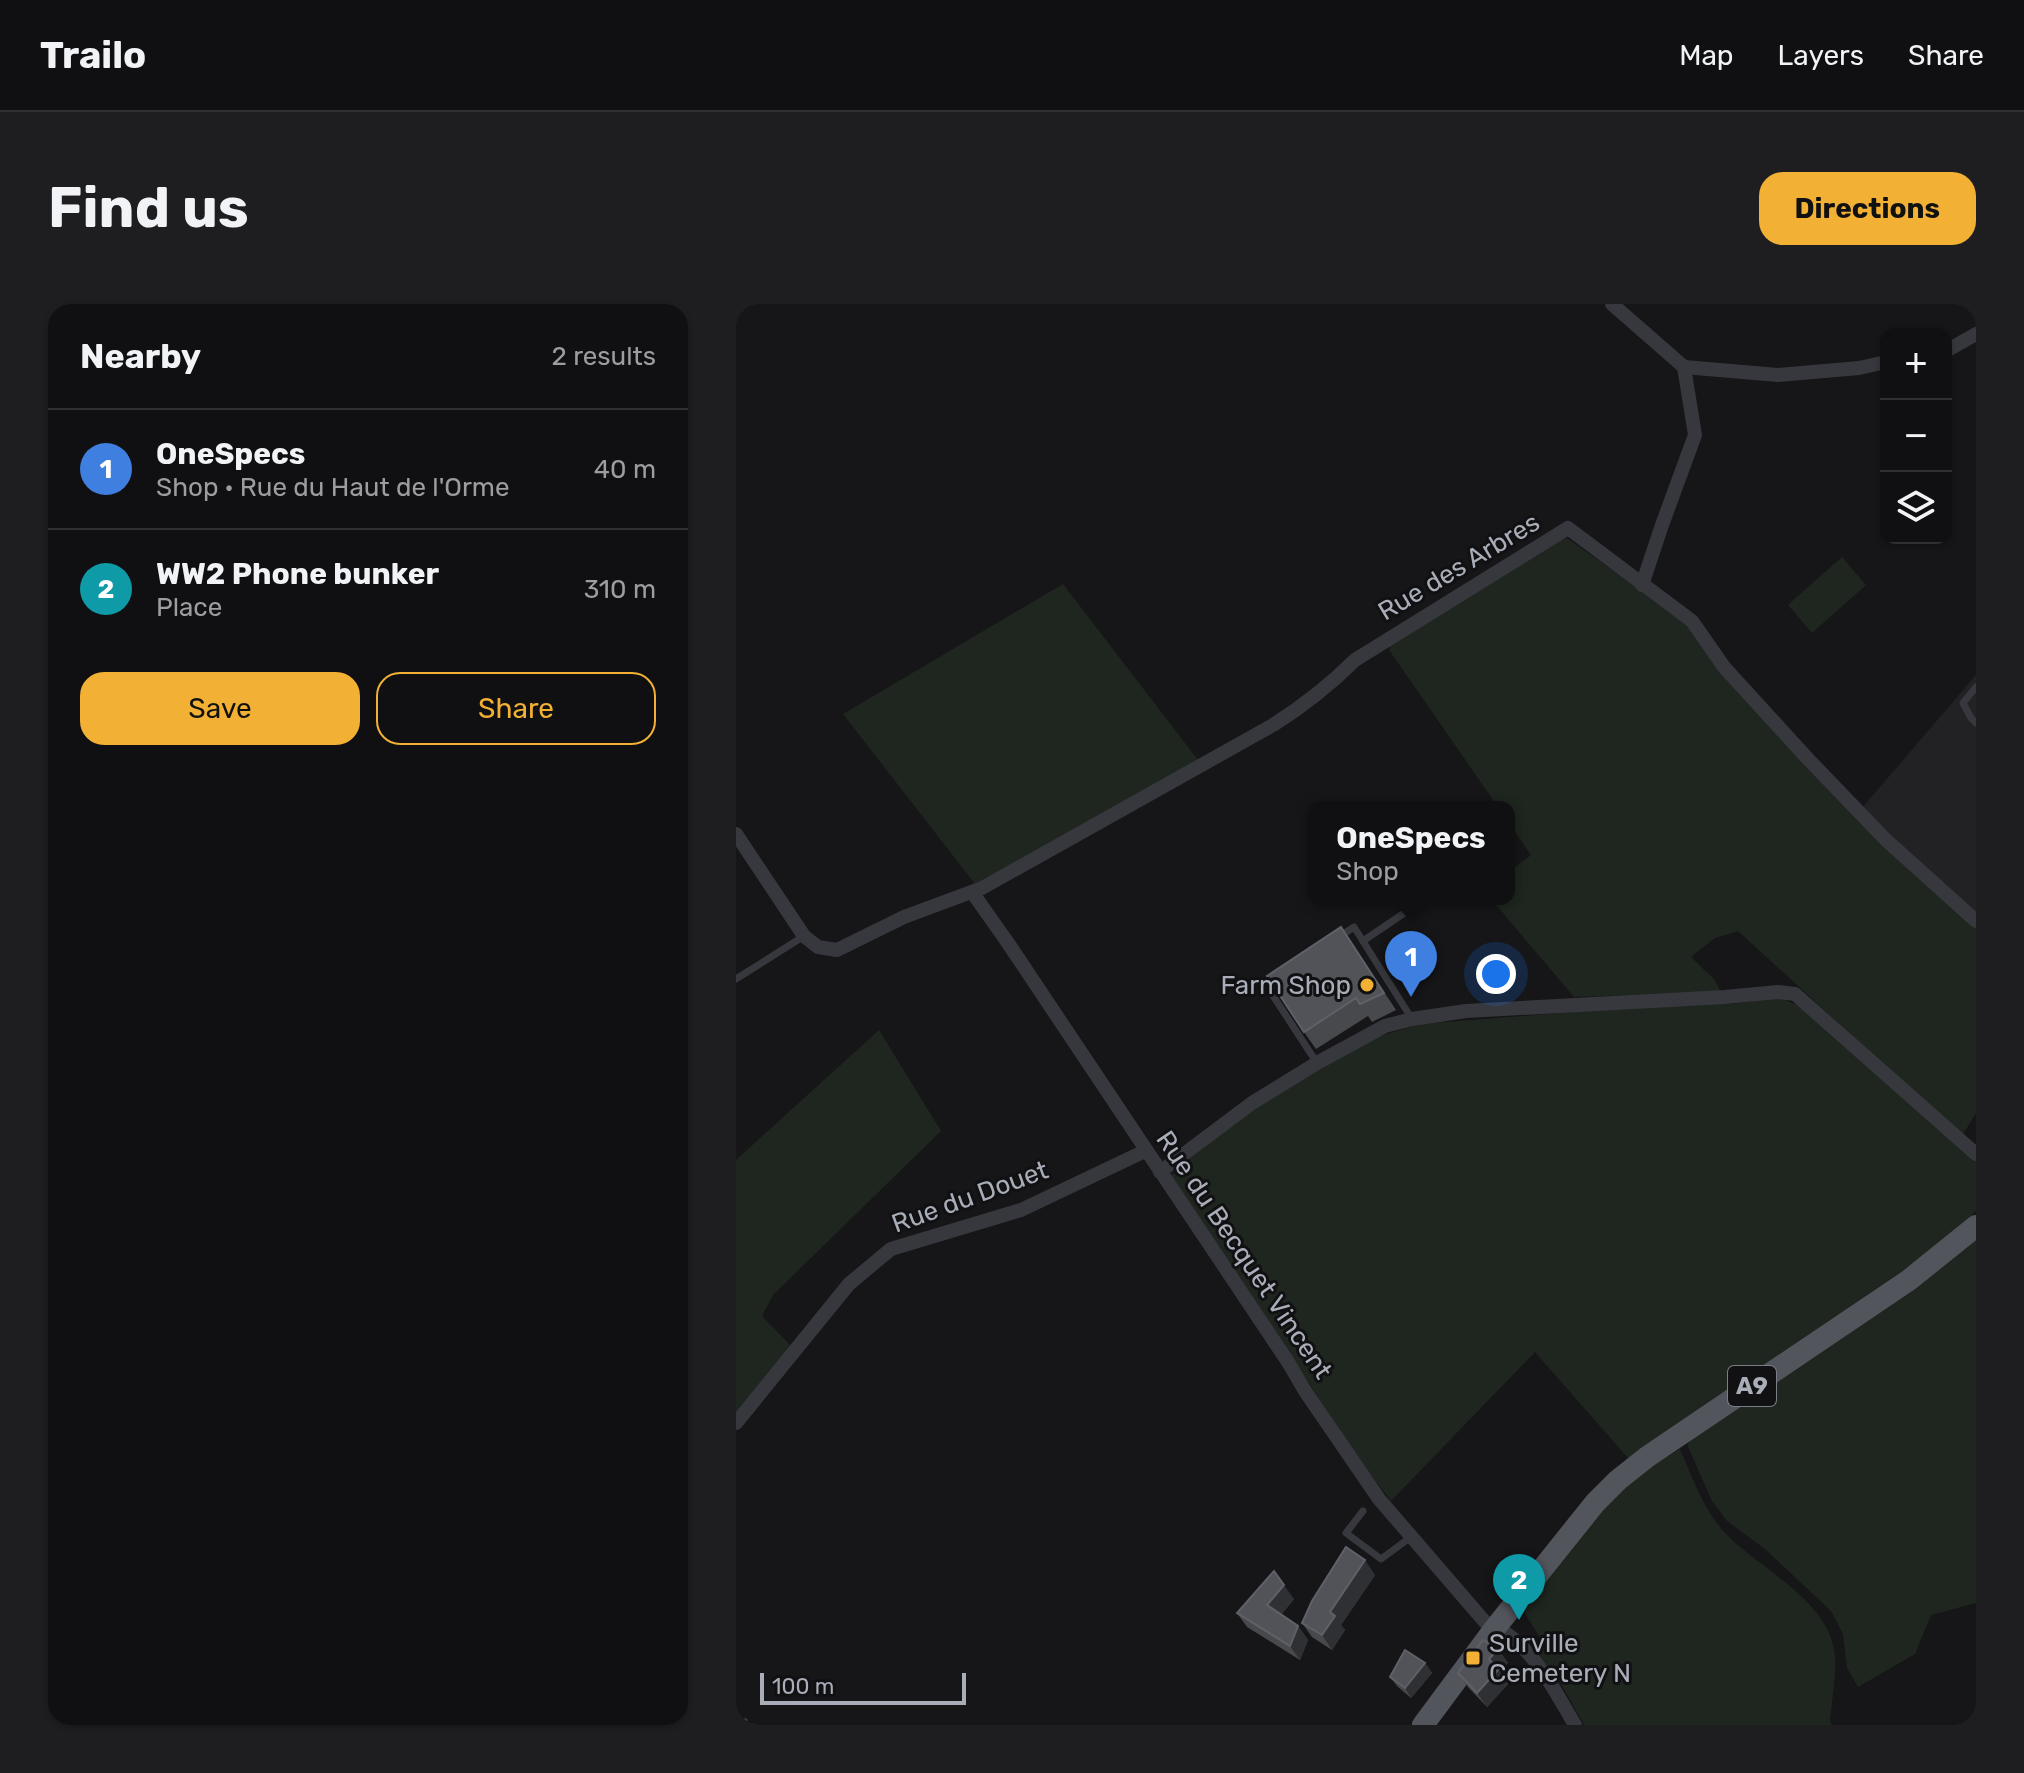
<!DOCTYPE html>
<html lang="en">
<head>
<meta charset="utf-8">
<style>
	:root { --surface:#101012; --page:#1e1e20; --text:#f1f3f6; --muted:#9c9d9f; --line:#303032; --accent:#f2b134 }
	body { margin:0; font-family:Rubik,sans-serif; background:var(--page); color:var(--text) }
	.controls { position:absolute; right:24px; top:24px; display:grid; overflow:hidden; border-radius:16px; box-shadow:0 2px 6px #0004 }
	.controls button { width:72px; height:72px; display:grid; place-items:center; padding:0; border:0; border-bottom:2px solid var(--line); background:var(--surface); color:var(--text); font:40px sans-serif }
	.scale { position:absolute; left:24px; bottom:20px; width:206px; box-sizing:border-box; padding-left:8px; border:4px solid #a8adb8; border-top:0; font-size:22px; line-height:28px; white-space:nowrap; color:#a8adb8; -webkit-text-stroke:6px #111113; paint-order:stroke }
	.you { position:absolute; left:760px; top:670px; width:28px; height:28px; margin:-20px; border:6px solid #fff; border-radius:50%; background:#1a73e8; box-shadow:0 0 0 12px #1a73e833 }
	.badge { display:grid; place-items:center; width:52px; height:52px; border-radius:50%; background:var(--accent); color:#fff; font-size:26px; font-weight:700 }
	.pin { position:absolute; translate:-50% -66px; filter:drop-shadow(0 2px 4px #0008) }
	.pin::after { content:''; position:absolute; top:42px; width:28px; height:24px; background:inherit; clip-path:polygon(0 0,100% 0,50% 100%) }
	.popup { position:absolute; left:571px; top:497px; width:208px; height:104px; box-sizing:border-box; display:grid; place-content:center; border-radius:16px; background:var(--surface); filter:drop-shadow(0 2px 6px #0005); font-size:26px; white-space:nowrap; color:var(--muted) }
	.popup b { font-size:30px; color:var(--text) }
	.popup::after { content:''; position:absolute; left:50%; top:100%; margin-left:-16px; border:16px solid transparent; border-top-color:var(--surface) }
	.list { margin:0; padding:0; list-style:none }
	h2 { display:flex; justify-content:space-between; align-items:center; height:104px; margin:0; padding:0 32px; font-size:34px }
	h2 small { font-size:26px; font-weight:400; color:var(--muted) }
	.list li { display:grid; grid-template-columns:52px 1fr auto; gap:24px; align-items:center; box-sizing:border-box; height:120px; padding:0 32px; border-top:2px solid var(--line) }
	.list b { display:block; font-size:30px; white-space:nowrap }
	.list p { margin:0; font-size:26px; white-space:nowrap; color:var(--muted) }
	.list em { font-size:26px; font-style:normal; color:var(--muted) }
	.actions { display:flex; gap:16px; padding:24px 32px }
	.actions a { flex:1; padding:18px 0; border:2px solid var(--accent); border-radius:24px; text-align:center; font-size:28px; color:var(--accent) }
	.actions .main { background:var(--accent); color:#111 }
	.icon { flex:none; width:44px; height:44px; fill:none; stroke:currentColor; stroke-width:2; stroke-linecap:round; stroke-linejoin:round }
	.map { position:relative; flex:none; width:1240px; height:1421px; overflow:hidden; border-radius:24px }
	header { display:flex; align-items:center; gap:48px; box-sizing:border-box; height:112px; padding:0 40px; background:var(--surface); border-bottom:2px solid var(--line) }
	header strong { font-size:38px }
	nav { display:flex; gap:44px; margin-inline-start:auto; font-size:28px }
	.intro { display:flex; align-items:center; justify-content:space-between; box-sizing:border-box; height:192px; padding:0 48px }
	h1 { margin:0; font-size:56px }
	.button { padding:20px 36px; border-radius:24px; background:var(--accent); color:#111; font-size:28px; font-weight:700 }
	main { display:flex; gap:48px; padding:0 48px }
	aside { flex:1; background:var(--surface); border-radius:24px; box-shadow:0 2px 6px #0004 }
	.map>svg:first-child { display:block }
</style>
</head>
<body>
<header>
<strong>Trailo</strong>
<nav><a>Map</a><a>Layers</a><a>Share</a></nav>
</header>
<div class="intro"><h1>Find us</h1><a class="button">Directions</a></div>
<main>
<aside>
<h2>Nearby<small>2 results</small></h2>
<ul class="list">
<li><span class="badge" style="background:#3f7fe0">1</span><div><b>OneSpecs</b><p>Shop · Rue du Haut de l'Orme</p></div><em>40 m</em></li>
<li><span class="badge" style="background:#0f9aa8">2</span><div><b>WW2 Phone bunker</b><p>Place</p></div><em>310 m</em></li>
</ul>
<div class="actions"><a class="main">Save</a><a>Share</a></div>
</aside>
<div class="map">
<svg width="1240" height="1421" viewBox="0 0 1240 1421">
	<rect width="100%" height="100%" fill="#161618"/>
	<path fill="#222225" d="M 1240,371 L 1240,610 L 1191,567 L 1126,504 Z"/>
	<g fill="#1e261f">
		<path d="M 831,234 L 952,320 L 1219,607 L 1240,625 L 1240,809 L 1226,832 L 1002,627 L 979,634 L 955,653 L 978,675 L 985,688 L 838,693 L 755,595 L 773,595 L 773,568 L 795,551 L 773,519 L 773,503 L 762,503 L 653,346 L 656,339 L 823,237 Z"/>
		<path d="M 1106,253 L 1130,281 L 1076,329 L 1052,301 Z"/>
		<path d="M 327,280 L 462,456 L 239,580 L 107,410 Z"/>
		<path d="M 1044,694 L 1066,703 L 1240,857 L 1240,907 L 1223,924 L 1172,963 L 892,1154 L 799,1048 L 655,1197 L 621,1153 L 533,1018 L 434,872 L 501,814 L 582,763 L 645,732 L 684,720 L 940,700 L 997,700 Z"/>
		<path d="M 143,726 L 205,827 L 37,991 L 26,1012 L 55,1042 L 0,1111 L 0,856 Z"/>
		<path d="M 1240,934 L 1240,1299 L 1195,1311 L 1179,1350 L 1122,1383 L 1111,1364 L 1107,1330 L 1095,1307 L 1029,1245 L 991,1217 L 976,1197 L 952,1143 L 953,1135 Z"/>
		<path d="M 944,1145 C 957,1175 968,1208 992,1232 C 1026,1266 1097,1299 1099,1354 C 1100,1374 1096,1396 1094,1416 L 1096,1421 L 848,1421 L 825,1380 L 800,1347 L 807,1338 L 786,1305 L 863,1206 L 896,1174 Z"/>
	</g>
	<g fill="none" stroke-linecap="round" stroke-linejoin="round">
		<path stroke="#3d3f44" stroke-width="2" stroke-dasharray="4 6" stroke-linecap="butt" d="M 0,1409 L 18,1421"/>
		<g stroke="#37383d" stroke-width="7">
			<path d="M 1240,383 L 1227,399 L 1235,414 L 1240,419"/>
			<path d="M 603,633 L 618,623 L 676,715"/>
			<path d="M 627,637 L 689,595"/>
			<path d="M 543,673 L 530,681 L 581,759"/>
			<path d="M 0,675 L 68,632"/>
			<path d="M 627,1207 L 610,1229 L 645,1255 L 675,1233"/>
		</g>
		<g stroke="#37383d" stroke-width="14">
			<path d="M 876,0 L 948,63 L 1042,71 L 1123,64 L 1150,58"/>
			<path d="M 1210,47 L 1240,30"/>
			<path d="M 906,281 L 926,221 L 959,131 L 948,63"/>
			<path d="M 0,530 L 68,632 L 82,643 L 101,646 L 168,613 L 246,584 L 537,421 C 567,402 594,381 619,356 L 832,224 L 956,317 L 988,363 L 1072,455 L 1149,535 L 1240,617"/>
			<path d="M 236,588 L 272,639 L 552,1058 L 569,1087 L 643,1195 L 749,1318 C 756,1322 764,1325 771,1330 C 802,1352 820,1389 839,1421"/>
			<path d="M 424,868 L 516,799 L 581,759 L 649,722 L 676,715 L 730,707 L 989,693 L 1042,688 L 1059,690 L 1240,850"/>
			<path d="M 0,1119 L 113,980 L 155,945 L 285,906 L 409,847"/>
		</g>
		<path stroke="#53555c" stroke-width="22" d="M 687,1421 L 759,1324 L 859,1199 L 882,1176 L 911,1153 L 1173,976 L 1240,922"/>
	</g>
	<g fill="#47494d">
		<path d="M 605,623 L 660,706 L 636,718 L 632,712 L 580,745 L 568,728 Z"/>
		<path d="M 639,1271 L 605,1321 L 609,1326 L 596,1346 L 576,1333 L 566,1319 Z"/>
		<path d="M 558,1295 L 545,1311 L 562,1322 L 572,1336 L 564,1356 L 511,1323 L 501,1309 Z"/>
		<path d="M 762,1345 L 772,1359 L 764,1369 L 772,1380 L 751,1403 L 732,1383 L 722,1369 Z"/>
		<path d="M 689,1359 L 696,1369 L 675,1394 L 661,1382 L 654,1373 Z"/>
	</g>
	<g fill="#2f3033">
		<path d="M 629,1256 L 639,1271 L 605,1321 L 609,1326 L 596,1346 L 586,1331 L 594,1308 Z"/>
		<path d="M 548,1281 L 558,1295 L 541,1316 L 531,1301 Z"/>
		<path d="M 562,1322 L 572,1336 L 564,1356 L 554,1342 Z"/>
		<path d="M 762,1345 L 772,1359 L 764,1369 L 772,1380 L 751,1403 L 741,1389 L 753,1355 Z"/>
		<path d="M 689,1359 L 696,1369 L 675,1394 L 669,1384 Z"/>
	</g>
	<g fill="#525359" stroke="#5f6168" stroke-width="2">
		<path d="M 605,623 L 648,689 L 624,700 L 620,694 L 568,728 L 531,672 Z"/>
		<path d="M 610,1243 L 629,1256 L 594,1308 L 599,1312 L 586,1331 L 566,1319 L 576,1297 Z"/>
		<path d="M 538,1267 L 548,1281 L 531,1301 L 562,1322 L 554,1342 L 501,1309 Z"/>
		<path d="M 747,1336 L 762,1345 L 753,1355 L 762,1366 L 741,1389 L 722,1369 Z"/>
		<path d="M 669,1346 L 689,1359 L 669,1384 L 654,1373 Z"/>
	</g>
	<g fill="#f2b134" stroke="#111113" stroke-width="3">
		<circle cx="631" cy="681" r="8"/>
		<rect x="729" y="1346" width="16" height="16" rx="4"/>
	</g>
	<g text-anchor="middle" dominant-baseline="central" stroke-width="6" stroke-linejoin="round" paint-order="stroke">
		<rect fill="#111113" stroke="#7b7e86" stroke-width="2" x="992" y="1062" width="48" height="40" rx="6"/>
		<g font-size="24" font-weight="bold" fill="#a8adb8">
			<text x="1016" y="1082">A9</text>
		</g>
		<g font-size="26" fill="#a8adb8" stroke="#111113">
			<text transform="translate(723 263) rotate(-31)">Rue des Arbres</text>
			<text transform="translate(234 893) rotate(-20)">Rue du Douet</text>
			<text transform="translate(508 951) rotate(56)">Rue du Becquet Vincent</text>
		</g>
		<g font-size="26" fill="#a8adb8" stroke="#111113" text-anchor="end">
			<text x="615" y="681">Farm Shop</text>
			<text x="753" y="1339" text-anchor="start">Surville<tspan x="753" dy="30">Cemetery N</tspan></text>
		</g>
	</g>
</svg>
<div class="controls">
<button>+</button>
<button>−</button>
<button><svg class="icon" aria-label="layers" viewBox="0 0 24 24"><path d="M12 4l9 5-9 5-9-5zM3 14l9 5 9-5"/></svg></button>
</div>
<div class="scale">100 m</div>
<div class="you"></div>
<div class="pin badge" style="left:675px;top:693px;background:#3f7fe0">1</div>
<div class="popup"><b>OneSpecs</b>Shop</div>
<div class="pin badge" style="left:783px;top:1316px;background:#0f9aa8">2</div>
</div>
</main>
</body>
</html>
